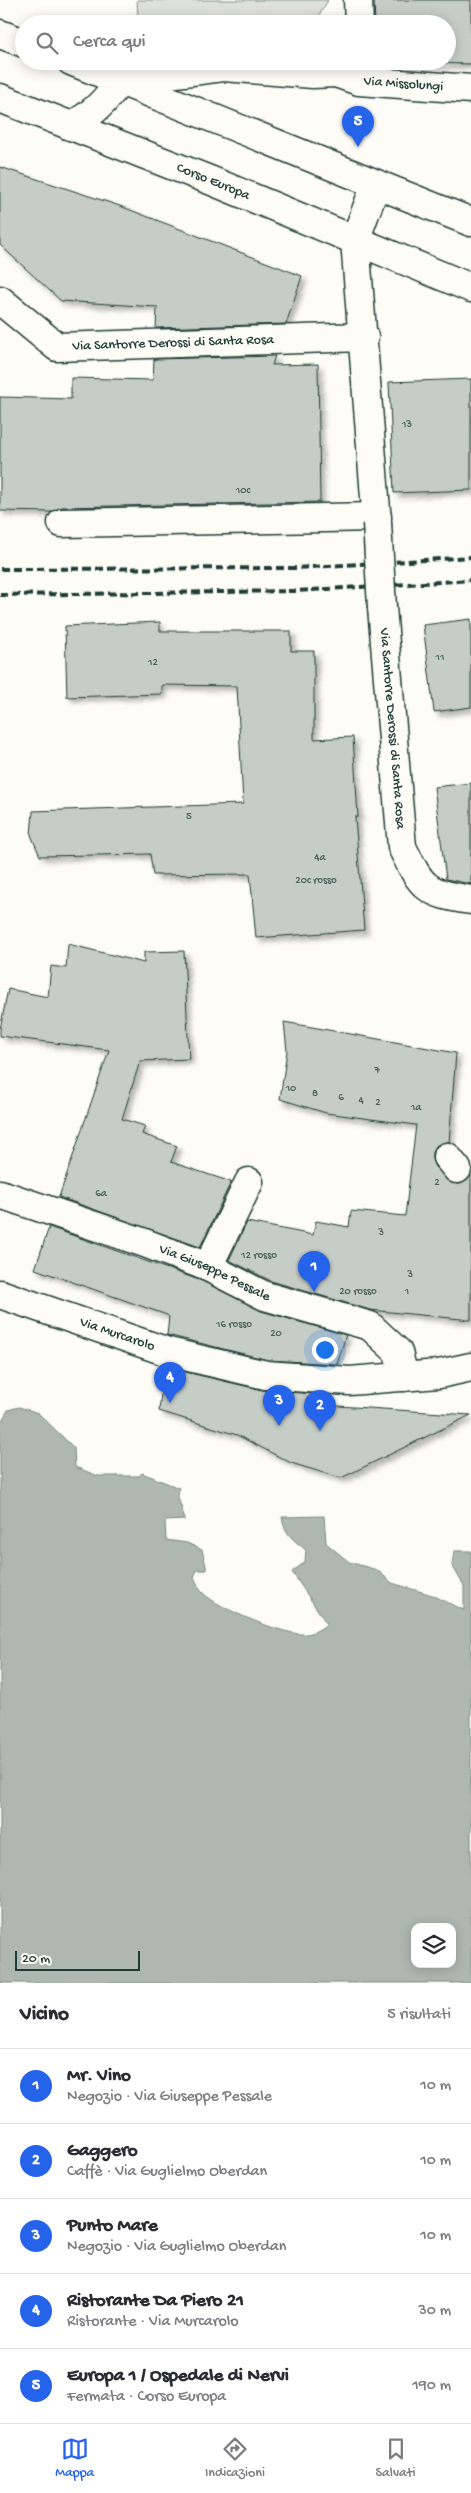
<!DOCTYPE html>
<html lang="it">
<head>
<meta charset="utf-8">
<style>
	:root { --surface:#fff; --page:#f7f7f7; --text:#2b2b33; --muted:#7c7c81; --line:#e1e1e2; --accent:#2563eb }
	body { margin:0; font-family:"Gochi Hand",sans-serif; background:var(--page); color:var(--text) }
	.controls { position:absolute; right:15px; bottom:15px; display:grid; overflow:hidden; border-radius:10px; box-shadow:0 2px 12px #0003 }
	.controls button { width:45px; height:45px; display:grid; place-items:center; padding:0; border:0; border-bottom:1px solid var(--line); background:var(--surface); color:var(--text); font:25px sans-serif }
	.scale { position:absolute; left:15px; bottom:12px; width:125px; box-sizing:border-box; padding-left:5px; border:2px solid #1f3d34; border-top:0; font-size:14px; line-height:18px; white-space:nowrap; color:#1f3d34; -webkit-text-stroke:4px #fdfcf7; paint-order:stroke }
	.you { position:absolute; left:324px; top:1349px; width:18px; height:18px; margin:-12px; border:4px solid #fff; border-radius:50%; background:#1a73e8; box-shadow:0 0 0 8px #1a73e833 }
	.badge { display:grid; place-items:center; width:32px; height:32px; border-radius:50%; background:var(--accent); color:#fff; font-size:16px; font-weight:700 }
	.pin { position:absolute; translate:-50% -41px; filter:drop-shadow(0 1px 2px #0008) }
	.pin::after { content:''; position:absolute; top:26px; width:18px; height:15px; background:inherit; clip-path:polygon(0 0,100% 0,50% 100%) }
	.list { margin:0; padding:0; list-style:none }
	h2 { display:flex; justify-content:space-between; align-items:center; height:65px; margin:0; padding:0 20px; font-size:21px }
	h2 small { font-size:16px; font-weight:400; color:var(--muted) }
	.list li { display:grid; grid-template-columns:32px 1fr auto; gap:15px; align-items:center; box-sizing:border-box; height:75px; padding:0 20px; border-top:1px solid var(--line) }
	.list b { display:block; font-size:19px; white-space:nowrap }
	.list p { margin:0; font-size:16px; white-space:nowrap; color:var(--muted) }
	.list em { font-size:16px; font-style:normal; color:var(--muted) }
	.icon { flex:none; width:28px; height:28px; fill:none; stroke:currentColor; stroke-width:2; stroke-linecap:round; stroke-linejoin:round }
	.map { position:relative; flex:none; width:471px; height:1983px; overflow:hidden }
	.search { position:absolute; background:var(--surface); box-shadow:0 2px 12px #0003; left:15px; right:15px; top:15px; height:55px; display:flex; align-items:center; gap:12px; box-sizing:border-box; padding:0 18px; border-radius:28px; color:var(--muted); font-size:19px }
	.sheet { height:440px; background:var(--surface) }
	nav { display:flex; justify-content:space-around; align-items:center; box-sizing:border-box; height:70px; border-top:1px solid var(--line); background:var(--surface); font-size:14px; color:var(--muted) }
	nav a { display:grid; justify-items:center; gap:2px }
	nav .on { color:var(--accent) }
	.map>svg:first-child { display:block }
</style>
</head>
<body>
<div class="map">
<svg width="471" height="1983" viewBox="0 0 471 1983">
	<defs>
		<filter id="shadow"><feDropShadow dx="4.5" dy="4.5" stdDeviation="2.5" flood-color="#0004"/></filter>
	</defs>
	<rect width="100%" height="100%" fill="#fdfcf7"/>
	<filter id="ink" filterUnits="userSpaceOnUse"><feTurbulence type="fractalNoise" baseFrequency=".02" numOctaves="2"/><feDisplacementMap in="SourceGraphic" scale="10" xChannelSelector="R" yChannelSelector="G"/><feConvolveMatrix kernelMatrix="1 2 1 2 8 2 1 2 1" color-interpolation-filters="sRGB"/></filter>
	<g filter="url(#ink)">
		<path fill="#dde0db" stroke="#7e8e88" d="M 137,0 L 328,0 L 314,24 L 168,24 L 138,19 Z"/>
		<path fill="#aeb8b1" stroke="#75877f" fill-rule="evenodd" d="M 19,1407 L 38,1413 L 74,1448 L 75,1467 L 98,1476 L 139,1476 L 142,1473 L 179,1488 L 178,1497 L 185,1520 L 165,1521 L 166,1540 L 187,1543 L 202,1550 L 207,1570 L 197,1570 L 194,1577 C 197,1583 199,1590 204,1594 C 220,1609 279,1633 301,1634 C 311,1635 319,1630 327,1624 L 292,1572 L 305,1562 L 306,1550 C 294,1540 284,1534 282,1517 L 324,1516 L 326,1543 L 349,1562 L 377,1570 L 392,1583 L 432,1595 L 464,1610 L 464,1586 L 452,1565 L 454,1551 L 471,1551 L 471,1983 L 0,1983 L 0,1424 L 8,1410 ZM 415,1927 L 452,1927 L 452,1964 L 415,1964 Z"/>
		<g fill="#c6cdc7" stroke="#1f3d34" filter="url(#shadow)">
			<path d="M 374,0 L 471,0 L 471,64 L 365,62 L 447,61 L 447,24 L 375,24 Z"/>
			<path d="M 0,167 L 120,206 L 302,276 L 286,324 L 156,328 L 157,307 L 61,301 L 0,245 Z"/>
			<path d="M 275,356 L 272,365 L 318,364 L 320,502 L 62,507 L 51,512 L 0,511 L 0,397 L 71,399 L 71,378 L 153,380 L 154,359 Z"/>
			<path d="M 471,379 L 471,490 L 394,493 L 389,382 Z"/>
			<path d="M 471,619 L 471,707 L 434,712 L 423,625 Z"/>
			<path d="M 160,622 L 160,631 L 291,631 L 291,651 L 314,651 L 314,739 L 353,737 L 358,817 L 355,817 L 364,930 L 256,938 L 250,874 L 153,875 L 150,854 L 40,856 L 31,835 L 33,811 L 243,804 L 237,686 L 162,685 L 162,694 L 67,697 L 65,626 Z"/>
			<path d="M 471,783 L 471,884 L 446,879 L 434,787 Z"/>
			<path d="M 68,944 L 144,963 L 144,952 L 184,951 L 189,1059 L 140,1061 L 122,1119 L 145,1126 L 142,1134 L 177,1146 L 171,1162 L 231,1182 L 200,1247 L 59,1197 L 109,1050 L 0,1036 L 0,1029 L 8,989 L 48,997 L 51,966 L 66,968 Z"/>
			<path d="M 284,1022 L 456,1053 L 449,1142 L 437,1145 L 432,1152 L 432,1159 L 435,1167 L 451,1183 L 460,1184 L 471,1175 L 471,1320 L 370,1310 L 271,1281 L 229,1260 L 247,1222 L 313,1235 L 316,1221 L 349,1227 L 351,1211 L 405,1216 L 416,1125 L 326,1113 L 280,1099 L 287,1051 Z"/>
			<path d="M 49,1227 L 202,1281 L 261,1311 L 346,1335 L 337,1364 L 268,1360 L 167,1335 L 169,1317 L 167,1315 L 35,1269 Z"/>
			<path d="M 164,1367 L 262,1390 L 327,1395 L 324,1405 L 471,1415 L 341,1478 L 291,1463 L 237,1435 L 159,1411 Z"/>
		</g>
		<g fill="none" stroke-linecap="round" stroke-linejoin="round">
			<g stroke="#1f3d34" stroke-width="31">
				<g id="minor">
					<path d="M 358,0 L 359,24"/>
					<path id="s1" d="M 336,73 L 359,81 L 471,89"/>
					<path d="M 70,126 C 93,115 106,100 121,80 L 223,67 L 313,74 L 336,73 L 350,61"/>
					<path d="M 376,184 L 355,240 L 377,523"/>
					<path id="s2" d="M 0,300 L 57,347 L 364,337"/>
					<path d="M 62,523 L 377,517"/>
					<path id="s3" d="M 382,607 L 402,847 C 422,888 425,893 471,900"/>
					<path d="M 447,1157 L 457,1169"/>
					<path id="s4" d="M 0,1194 L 142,1242 L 208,1267 L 265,1296 L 370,1326 L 398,1352 L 404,1377"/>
					<path d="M 208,1267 L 249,1182"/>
				</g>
			</g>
			<g stroke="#1f3d34" stroke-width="31">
				<g id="major">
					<path d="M 0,34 L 24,43"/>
					<path d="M 71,61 L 471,222"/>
					<path id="s5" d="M 0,98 L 212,181 L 471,288"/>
					<path id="s6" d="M 0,1294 L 168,1352 L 266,1375 L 349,1381 L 439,1374 L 471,1367"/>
				</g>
			</g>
			<use href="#minor" stroke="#fdfcf7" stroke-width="28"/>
			<use href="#major" stroke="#fdfcf7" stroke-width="28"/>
			<g stroke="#1f3d34" stroke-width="4" stroke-dasharray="8 4" stroke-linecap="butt">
				<path d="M 0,569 L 295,568 L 471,557"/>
				<path d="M 0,595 L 295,591 L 471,580"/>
			</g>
			<g stroke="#1f3d34" stroke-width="31" stroke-linecap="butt">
				<path id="minor-bridge" d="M 377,523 L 382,607"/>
			</g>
			<use href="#minor-bridge" stroke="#fdfcf7" stroke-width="28"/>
		</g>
	</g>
	<g text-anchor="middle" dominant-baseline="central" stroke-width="5" stroke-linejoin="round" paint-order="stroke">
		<g font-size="11" fill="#496159">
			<text x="407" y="425">13</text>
			<text x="243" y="491">10c</text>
			<text x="440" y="658">11</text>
			<text x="153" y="663">12</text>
			<text x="189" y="817">5</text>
			<text x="320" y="858">4a</text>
			<text x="316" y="881">20c rosso</text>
			<text x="377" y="1071">7</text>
			<text x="291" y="1089">10</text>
			<text x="315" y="1094">8</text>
			<text x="341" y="1098">6</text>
			<text x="361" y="1101">4</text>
			<text x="378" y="1103">2</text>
			<text x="416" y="1108">1a</text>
			<text x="437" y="1183">2</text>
			<text x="101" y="1194">6a</text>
			<text x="381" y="1233">3</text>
			<text x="259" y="1256">12 rosso</text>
			<text x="410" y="1275">3</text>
			<text x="358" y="1292">20 rosso</text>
			<text x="407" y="1292">1</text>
			<text x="234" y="1325">16 rosso</text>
			<text x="276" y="1334">20</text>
		</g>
		<g font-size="14" fill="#1f3d34" stroke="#fdfcf7">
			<text stroke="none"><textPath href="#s1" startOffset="69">Via Missolungi</textPath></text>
			<text stroke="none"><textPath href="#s5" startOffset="229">Corso Europa</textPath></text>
			<text stroke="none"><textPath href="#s2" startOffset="190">Via Santorre Derossi di Santa Rosa</textPath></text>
			<text stroke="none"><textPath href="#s3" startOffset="122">Via Santorre Derossi di Santa Rosa</textPath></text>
			<text stroke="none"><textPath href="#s4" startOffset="229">Via Giuseppe Pessale</textPath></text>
			<text stroke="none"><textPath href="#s6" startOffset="124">Via Murcarolo</textPath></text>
		</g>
	</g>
</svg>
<div class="controls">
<button><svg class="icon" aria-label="layers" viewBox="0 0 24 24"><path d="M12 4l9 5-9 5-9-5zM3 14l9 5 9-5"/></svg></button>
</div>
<div class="scale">20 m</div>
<div class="you"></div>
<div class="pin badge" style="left:314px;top:1292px">1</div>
<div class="pin badge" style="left:320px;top:1431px">2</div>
<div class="pin badge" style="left:279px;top:1426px">3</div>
<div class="pin badge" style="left:170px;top:1403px">4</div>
<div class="pin badge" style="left:358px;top:147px">5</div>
<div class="search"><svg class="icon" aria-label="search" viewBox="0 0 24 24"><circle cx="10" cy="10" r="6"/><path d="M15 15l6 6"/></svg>Cerca qui</div>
</div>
<section class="sheet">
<h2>Vicino<small>5 risultati</small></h2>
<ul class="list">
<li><span class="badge">1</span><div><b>Mr. Vino</b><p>Negozio · Via Giuseppe Pessale</p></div><em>10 m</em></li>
<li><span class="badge">2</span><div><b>Gaggero</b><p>Caffè · Via Guglielmo Oberdan</p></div><em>10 m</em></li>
<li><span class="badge">3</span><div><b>Punto Mare</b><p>Negozio · Via Guglielmo Oberdan</p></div><em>10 m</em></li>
<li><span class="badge">4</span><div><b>Ristorante Da Piero 21</b><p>Ristorante · Via Murcarolo</p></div><em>30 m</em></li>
<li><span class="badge">5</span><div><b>Europa 1 / Ospedale di Nervi</b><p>Fermata · Corso Europa</p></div><em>190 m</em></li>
</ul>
</section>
<nav>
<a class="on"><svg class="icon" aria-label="map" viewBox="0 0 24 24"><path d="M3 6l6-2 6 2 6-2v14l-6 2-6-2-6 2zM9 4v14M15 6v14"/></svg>Mappa</a>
<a><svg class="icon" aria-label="directions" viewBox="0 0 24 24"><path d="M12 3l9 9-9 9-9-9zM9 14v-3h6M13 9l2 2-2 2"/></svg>Indicazioni</a>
<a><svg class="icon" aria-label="saved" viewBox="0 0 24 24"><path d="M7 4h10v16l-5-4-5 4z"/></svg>Salvati</a>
</nav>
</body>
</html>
